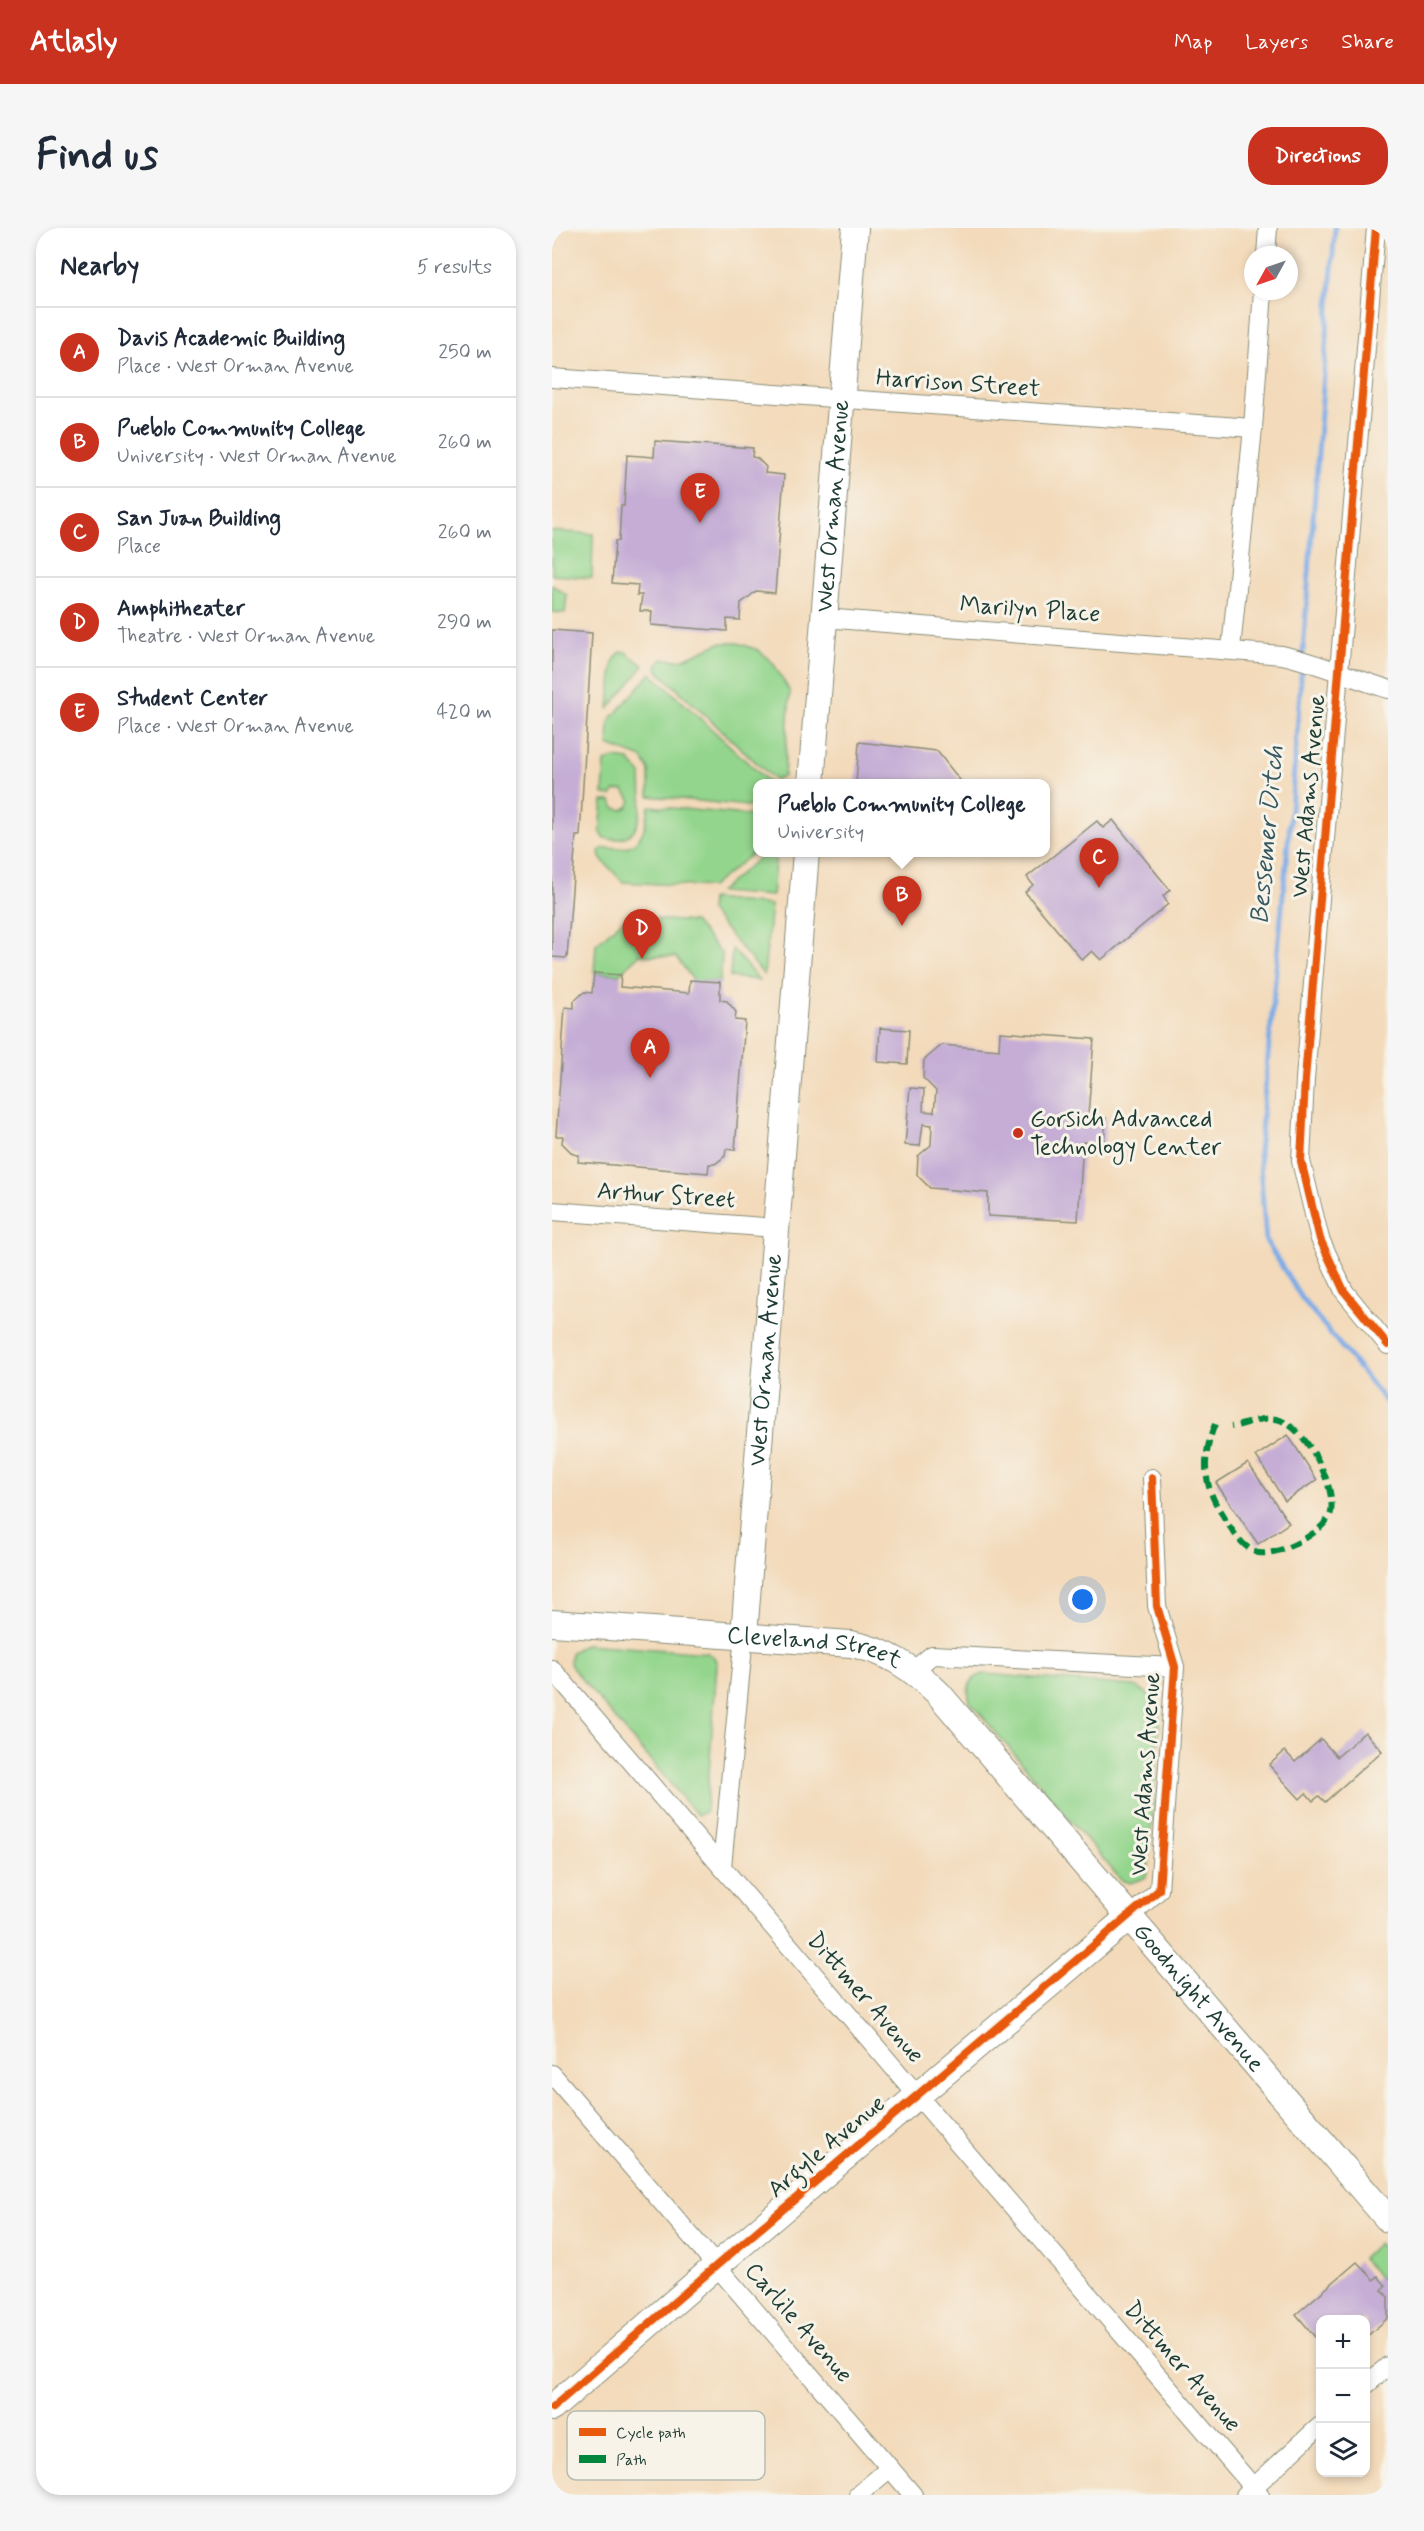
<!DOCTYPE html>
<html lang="en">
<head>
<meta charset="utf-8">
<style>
	:root { --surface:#fff; --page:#f6f6f7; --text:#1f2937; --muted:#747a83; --line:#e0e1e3; --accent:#c8321e }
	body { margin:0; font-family:Mynerve,sans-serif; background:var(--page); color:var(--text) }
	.controls { position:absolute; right:18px; bottom:18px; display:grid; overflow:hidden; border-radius:12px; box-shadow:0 3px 9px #0003 }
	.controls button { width:54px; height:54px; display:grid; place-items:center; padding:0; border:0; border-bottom:2px solid var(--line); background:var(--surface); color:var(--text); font:30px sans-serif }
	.compass { position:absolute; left:692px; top:18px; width:54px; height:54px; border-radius:50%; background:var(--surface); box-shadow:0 3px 9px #0003; rotate:230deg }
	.you { position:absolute; left:531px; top:1372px; width:21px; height:21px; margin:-15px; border:4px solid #fff; border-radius:50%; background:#1a73e8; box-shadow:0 0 0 9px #1a73e833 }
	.badge { display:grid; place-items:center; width:39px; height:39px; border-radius:50%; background:var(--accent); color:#fff; font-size:20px; font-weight:700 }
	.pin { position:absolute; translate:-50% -50px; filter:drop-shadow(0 2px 3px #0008) }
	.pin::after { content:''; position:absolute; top:32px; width:21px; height:18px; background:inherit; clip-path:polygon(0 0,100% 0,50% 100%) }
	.popup { position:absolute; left:201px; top:551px; width:297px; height:78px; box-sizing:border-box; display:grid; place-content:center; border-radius:12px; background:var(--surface); filter:drop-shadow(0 2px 4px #0005); font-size:20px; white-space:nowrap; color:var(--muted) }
	.popup b { font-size:22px; color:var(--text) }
	.popup::after { content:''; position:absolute; left:50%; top:100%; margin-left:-12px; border:12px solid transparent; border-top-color:var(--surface) }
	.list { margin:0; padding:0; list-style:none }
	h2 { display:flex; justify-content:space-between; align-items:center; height:78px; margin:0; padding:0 24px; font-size:26px }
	h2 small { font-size:20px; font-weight:400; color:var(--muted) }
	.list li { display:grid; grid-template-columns:39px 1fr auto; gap:18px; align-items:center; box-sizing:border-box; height:90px; padding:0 24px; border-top:2px solid var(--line) }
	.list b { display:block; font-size:22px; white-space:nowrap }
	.list p { margin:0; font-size:20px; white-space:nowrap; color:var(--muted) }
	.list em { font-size:20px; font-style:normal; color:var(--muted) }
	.icon { flex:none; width:33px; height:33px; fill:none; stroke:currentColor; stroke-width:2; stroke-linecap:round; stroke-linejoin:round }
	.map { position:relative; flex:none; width:836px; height:2267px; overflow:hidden; border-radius:24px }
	header { display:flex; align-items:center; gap:36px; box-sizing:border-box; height:84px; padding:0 30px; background:var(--accent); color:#fff }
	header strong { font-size:28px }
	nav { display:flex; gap:33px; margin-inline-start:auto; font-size:21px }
	.intro { display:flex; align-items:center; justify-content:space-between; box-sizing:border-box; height:144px; padding:0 36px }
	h1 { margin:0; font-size:42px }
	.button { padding:15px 27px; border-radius:24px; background:var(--accent); color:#fff; font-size:21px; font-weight:700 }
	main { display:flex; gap:36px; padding:0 36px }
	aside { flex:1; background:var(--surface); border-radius:24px; box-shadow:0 3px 9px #0003 }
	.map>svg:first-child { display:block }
</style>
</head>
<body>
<header>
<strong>Atlasly</strong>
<nav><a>Map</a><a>Layers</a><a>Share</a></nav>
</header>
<div class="intro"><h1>Find us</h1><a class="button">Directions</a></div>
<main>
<aside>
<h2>Nearby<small>5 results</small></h2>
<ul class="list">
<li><span class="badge">A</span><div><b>Davis Academic Building</b><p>Place · West Orman Avenue</p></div><em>250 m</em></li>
<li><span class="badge">B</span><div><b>Pueblo Community College</b><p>University · West Orman Avenue</p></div><em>260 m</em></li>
<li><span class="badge">C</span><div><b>San Juan Building</b><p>Place</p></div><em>260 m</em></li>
<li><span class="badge">D</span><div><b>Amphitheater</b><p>Theatre · West Orman Avenue</p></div><em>290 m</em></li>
<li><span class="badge">E</span><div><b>Student Center</b><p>Place · West Orman Avenue</p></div><em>420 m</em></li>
</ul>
</aside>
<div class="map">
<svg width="836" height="2267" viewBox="0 0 836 2267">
	<rect width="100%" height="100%" fill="#f7f3e8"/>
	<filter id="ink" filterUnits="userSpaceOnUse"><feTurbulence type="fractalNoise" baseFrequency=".0167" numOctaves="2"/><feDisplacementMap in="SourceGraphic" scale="12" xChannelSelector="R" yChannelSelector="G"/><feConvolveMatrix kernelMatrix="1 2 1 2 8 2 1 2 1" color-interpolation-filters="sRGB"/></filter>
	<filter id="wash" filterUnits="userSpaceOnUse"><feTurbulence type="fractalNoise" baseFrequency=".008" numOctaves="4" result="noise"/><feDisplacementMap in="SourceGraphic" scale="24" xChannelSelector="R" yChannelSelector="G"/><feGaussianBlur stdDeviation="1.35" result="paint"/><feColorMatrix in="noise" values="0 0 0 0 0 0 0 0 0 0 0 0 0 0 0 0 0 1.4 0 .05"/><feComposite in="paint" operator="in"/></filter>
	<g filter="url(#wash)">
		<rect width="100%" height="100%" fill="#f3daba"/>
		<g fill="#93d58c" stroke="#598960" stroke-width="1.5">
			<path d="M 0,303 L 41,306 L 40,350 L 0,347 Z"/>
			<path d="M 0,357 L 15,367 L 13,385 L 0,384 Z"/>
			<path d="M 168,415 L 186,415 L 206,422 L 221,435 L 238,464 L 232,548 L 223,552 L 106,443 L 105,438 L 110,431 L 129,432 Z"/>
			<path d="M 72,423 L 92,438 L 57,480 L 61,434 L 67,425 Z"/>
			<path d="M 99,445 L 218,555 L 206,556 L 206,579 L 97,568 L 97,542 L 90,530 L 56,517 L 57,493 Z"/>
			<path d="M 62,530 L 77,532 L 89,546 C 90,577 94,618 52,610 L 48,604 L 51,573 L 59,573 L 63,580 L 70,582 L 76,579 L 79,573 L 72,562 L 63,563 L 59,568 L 51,566 L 53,534 Z"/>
			<path d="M 97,578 L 206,588 L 206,621 L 159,659 L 71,654 L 48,630 L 47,623 C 54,618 58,620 66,620 C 91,620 94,597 97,578 Z"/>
			<path d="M 214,624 L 224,625 L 220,668 L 167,664 Z"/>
			<path d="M 159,671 L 219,677 L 212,747 L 158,683 Z"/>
			<path d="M 74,689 L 142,694 L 170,726 L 168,754 L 142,753 L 124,729 L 87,727 L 67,746 L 42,745 L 44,716 Z"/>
			<path d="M 180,721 L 207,752 L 178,749 Z"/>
			<path d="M 33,1416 L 156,1425 L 162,1429 L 165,1436 L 154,1584 L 145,1587 L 21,1441 L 18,1435 L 19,1424 Z"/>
			<path d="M 431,1446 L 583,1458 L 602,1469 L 608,1487 L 596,1644 L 593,1650 L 578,1655 L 569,1652 L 418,1474 C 414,1460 417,1451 431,1446 Z"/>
			<path d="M 826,2015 L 836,2027 L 836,2045 L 829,2051 L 810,2031 Z"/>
		</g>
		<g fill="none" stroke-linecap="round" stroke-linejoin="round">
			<path stroke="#7cabe6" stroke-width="5" d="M 783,0 L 739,583 L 707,924 L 714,1013 L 749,1069 L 836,1176"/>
		</g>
		<g id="blocks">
			<g fill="#c5add5">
				<path d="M 103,213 L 201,220 L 200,229 L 205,230 L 214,239 L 213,245 L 232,247 L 223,365 L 204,363 L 196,370 L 189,375 L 188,392 L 175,391 L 175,403 L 99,397 L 100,383 L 88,383 L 90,367 L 85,367 L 86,357 L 60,355 L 63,313 L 67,313 L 69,278 L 72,278 L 75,227 L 102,229 Z"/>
				<path d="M 0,402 L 40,405 L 28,608 L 24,608 L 15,730 L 0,729 Z"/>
				<path d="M 307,514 L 385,523 L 411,556 L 304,556 Z"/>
				<path d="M 561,592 L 618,662 L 611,668 L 616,676 L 549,732 L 540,723 L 530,732 L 473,664 L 481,657 L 475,649 L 545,593 L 551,600 Z"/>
				<path d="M 42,745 L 69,747 L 68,759 L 137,765 L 138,752 L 168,754 L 168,772 L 175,773 L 184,784 L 183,792 L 193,793 L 183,922 L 174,921 L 173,928 L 163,936 L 157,936 L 156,945 L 26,934 L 27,927 L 21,926 L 10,915 L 11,908 L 4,908 L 13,779 L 22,780 L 22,773 L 32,764 L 40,765 Z"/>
				<path d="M 328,800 L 357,802 L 355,836 L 326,834 Z"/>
				<path d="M 448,804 L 542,811 L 536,888 L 554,890 L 552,916 L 531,914 L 526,993 L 436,988 L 436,965 L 378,960 L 365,947 L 366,928 L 379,917 L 380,897 L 371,896 L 368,918 L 353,917 L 358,860 L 372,861 L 371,883 L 382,884 L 384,863 L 371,850 L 372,832 L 390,817 L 447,822 Z"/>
				<path d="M 736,1207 L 765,1252 L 733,1273 L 704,1228 Z"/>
				<path d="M 696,1235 L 737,1295 L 706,1316 L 664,1255 Z"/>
				<path d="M 813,1504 L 830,1523 L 773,1574 L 767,1568 L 761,1573 L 754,1565 L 748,1571 L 717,1537 L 733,1523 L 743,1534 L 769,1511 L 785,1529 Z"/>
				<path d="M 805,2034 L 822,2052 L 826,2048 L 834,2058 L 830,2062 L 836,2069 L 836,2090 L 814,2109 L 814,2092 L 768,2092 L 768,2115 L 744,2086 Z"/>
			</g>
		</g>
	</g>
	<g filter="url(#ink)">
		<use href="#blocks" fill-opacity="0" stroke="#898c77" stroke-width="1.5"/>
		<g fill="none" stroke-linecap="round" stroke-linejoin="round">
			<g stroke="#898c77" stroke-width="20">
				<g id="street">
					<path d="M 824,0 L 753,851 L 749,933 L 768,1011 L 792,1063 L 836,1117"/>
					<path d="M 714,27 L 716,0"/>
					<path d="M 0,150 L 701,200"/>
					<path d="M 272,390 L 730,427 C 766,435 800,450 836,461"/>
					<path d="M 679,421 L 701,200 L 711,63"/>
					<path d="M 0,983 L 224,1000"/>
					<path d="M 0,1441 L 708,2267"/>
					<path d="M 362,1442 L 380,1427 L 623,1439"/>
					<path d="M 170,1639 L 192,1407"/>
					<path d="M 577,1689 L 607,1662 L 623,1439 L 605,1378 L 600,1250"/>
					<path d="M 0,1846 L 361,2267"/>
					<path d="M 814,2157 L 836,2138"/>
					<path d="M 306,2267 L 338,2240"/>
					<path d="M 693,2267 L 768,2198"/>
				</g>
			</g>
			<g stroke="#898c77" stroke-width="28">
				<g id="secondary">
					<path id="s1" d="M 259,556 L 303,0"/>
					<path id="s2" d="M 0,1395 L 299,1416 C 336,1423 360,1440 386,1465 L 836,1991"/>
					<path id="s3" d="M 192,1407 L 254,624"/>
					<path d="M 0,2180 L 164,2038 L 577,1689"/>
				</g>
			</g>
			<use href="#street" stroke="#fff" stroke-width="18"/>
			<use href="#secondary" stroke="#fff" stroke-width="26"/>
			<path stroke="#00873e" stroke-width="6" stroke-dasharray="12 6" stroke-linecap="butt" d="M 663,1196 C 650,1229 650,1256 670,1286 C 677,1298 689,1318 703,1324 C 721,1332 776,1303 779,1284 C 784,1256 753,1197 724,1191 C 710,1188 693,1197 679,1199"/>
			<g stroke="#f7f3e8" stroke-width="11">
				<g id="cycleway">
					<path d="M 824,0 L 753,851 L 749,933 L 768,1011 L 792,1063 L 836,1117"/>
					<path d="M 0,2180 L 164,2038 L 607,1662 L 623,1439 L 605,1378 L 600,1250"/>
				</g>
			</g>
			<use href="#cycleway" stroke="#e8590c" stroke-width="8"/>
		</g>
	</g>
	<circle fill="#c8321e" stroke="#f7f3e8" stroke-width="2" cx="466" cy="905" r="6"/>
	<g text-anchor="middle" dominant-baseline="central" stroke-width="6" stroke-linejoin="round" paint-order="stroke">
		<g font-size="24" fill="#1f3d34" stroke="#f7f3e8">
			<text transform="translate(406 156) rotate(4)">Harrison Street</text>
			<text stroke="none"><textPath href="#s1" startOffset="279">West Orman Avenue</textPath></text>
			<text transform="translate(478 382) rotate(4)">Marilyn Place</text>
			<text transform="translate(757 568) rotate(-85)">West Adams Avenue</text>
			<text transform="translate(114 968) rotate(4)">Arthur Street</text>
			<text stroke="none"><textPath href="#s3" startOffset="276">West Orman Avenue</textPath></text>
			<text stroke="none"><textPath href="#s2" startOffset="264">Cleveland Street</textPath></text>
			<text transform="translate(594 1546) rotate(-86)">West Adams Avenue</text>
			<text transform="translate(313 1770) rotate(49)">Dittmer Avenue</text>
			<text stroke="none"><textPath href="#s2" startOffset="802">Goodnight Avenue</textPath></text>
			<text transform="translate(275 1919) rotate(-40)">Argyle Avenue</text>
			<text transform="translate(246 2095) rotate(49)">Carlile Avenue</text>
			<text transform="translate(630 2139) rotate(49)">Dittmer Avenue</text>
		</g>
		<g font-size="24" fill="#1f3d34" stroke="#f7f3e8" text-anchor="start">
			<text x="478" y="891">Gorsich Advanced<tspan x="478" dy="28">Technology Center</tspan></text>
		</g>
		<g font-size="26" font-style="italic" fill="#365860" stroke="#f7f3e8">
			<text transform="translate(716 607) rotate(-85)">Bessemer Ditch</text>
		</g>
	</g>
	<rect x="15" y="2183" width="198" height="69" rx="9" fill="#f7f3e8" stroke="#b6bcb2" stroke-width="1.5"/>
	<rect x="27" y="2200" width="27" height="8" fill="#e8590c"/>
	<rect x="27" y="2227" width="27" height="8" fill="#00873e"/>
	<g font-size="16" fill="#1f3d34">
		<text x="64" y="2210">Cycle path</text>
		<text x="64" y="2237">Path</text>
	</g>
</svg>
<div class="controls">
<button>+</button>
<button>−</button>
<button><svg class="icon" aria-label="layers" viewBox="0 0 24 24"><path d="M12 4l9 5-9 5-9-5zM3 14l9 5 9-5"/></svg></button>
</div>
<svg class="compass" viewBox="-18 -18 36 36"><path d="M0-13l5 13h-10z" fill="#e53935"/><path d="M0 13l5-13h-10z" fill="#747a83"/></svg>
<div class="you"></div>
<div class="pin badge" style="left:98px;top:850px">A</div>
<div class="pin badge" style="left:350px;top:698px">B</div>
<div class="popup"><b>Pueblo Community College</b>University</div>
<div class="pin badge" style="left:547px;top:660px">C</div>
<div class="pin badge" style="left:90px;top:731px">D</div>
<div class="pin badge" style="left:148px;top:295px">E</div>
</div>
</main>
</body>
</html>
